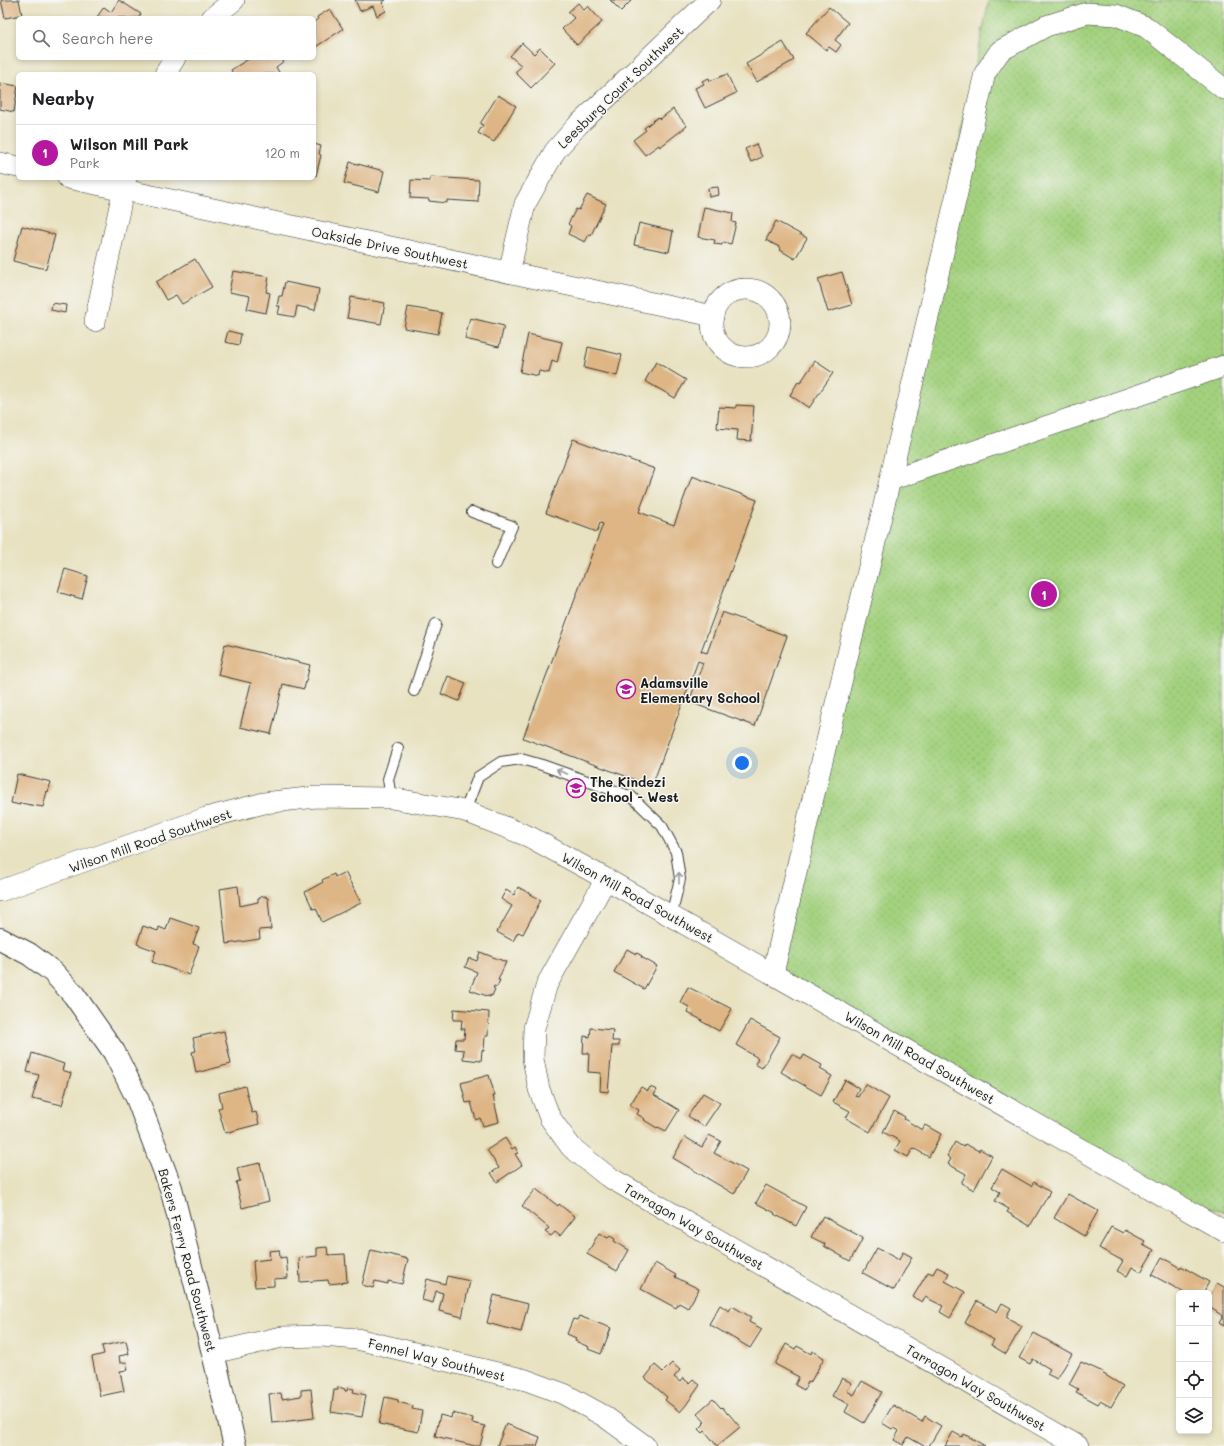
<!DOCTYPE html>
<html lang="en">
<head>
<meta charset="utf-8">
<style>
	:root { --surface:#fff; --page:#f6f6f6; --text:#202124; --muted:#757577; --line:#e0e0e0; --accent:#b5179e }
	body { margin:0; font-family:Mali,sans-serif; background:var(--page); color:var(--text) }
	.controls { position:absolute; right:12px; bottom:12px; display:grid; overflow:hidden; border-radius:6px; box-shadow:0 2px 6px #0003 }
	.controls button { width:36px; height:36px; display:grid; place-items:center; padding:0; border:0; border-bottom:1px solid var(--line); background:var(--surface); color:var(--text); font:20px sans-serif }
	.you { position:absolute; left:742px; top:763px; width:14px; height:14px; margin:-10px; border:3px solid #fff; border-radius:50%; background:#1a73e8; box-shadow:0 0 0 6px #1a73e833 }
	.badge { display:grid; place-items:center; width:26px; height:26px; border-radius:50%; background:var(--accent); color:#fff; font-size:13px; font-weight:700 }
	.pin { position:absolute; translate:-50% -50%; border:2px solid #fff; box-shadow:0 1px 4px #0006 }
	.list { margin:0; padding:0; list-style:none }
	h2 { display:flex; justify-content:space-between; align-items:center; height:52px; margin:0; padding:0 16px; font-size:17px }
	h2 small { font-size:13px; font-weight:400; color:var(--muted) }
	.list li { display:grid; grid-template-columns:26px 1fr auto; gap:12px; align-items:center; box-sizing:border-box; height:56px; padding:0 16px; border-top:1px solid var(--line) }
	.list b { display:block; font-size:15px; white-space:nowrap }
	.list p { margin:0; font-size:13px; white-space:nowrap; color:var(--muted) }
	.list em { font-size:13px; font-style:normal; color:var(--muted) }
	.icon { flex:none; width:22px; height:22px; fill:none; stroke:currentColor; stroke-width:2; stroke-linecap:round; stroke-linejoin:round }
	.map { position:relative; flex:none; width:1224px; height:1446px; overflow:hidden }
	.search { position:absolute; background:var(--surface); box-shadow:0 2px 6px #0003; left:16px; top:16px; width:300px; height:44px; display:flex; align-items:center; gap:10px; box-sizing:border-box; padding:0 14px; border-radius:6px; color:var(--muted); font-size:15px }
	.panel { position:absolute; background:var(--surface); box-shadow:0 2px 6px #0003; left:16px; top:72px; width:300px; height:108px; border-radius:6px }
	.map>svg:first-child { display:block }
</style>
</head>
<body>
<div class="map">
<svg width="1224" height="1446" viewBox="0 0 1224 1446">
	<defs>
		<pattern id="park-dots" width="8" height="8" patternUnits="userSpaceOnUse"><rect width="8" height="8" fill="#a3d17e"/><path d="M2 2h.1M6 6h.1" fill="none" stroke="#8cb36c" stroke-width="1.8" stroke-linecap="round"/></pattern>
	</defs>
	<rect width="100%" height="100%" fill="#f6f6f2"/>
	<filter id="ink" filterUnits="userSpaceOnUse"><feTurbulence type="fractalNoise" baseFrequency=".025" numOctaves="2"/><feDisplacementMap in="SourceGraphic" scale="8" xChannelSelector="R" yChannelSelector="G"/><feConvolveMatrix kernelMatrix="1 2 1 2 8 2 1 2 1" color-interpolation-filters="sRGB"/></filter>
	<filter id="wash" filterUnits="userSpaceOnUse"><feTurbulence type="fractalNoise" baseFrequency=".012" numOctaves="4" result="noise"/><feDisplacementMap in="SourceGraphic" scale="16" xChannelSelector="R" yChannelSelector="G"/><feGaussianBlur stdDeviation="0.9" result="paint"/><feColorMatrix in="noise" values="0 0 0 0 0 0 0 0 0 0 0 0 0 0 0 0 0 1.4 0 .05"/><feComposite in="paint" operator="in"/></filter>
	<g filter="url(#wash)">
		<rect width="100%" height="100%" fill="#e8e2c1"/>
		<path fill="url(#park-dots)" stroke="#60764d" d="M 989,0 L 1224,0 L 1224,1212 L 1173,1199 L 765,971 L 899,435 Z"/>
		<g id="blocks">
			<g fill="#deb584">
				<path d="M 1,0 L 19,0 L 22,15 L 5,18 Z"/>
				<path d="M 119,0 L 141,14 L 138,18 L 97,17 L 104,7 L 111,12 Z"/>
				<path d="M 355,0 L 386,0 L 382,2 L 386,11 L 377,16 L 373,6 L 360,11 Z"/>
				<path d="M 610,0 L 632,0 L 621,11 Z"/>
				<path d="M 578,3 L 584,10 L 588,6 L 602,22 L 577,45 L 562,29 L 574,18 L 568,12 Z"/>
				<path d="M 829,7 L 848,23 L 835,40 L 841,45 L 836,52 L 829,47 L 826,50 L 806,33 Z"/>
				<path d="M 330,9 L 343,29 L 314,48 L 314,22 L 318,19 L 317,17 Z"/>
				<path d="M 783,42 L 794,60 L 757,82 L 746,64 Z"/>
				<path d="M 522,43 L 534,54 L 540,48 L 555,63 L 531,88 L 515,72 L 522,66 L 510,56 Z"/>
				<path d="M 250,58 L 282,58 L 284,61 L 276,67 L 280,74 L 233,74 L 231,70 Z"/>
				<path d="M 727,74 L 736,93 L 705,108 L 695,88 L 704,84 L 702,81 L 709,78 L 710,81 Z"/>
				<path d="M 0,83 L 18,86 L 14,112 L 0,109 Z"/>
				<path d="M 498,95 L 516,106 L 494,142 L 478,133 L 483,125 L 480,124 Z"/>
				<path d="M 673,109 L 687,126 L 660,147 L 659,145 L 645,155 L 633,140 L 646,130 L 644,128 L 658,117 L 660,119 Z"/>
				<path d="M 314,144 L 321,146 L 319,154 L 321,155 L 316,176 L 314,175 Z"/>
				<path d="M 756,144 L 762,157 L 751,162 L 745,149 Z"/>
				<path d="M 350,162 L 384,171 L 379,192 L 344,183 Z"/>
				<path d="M 430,177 L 479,180 L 478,202 L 447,200 L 447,203 L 429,201 L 429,199 L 410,198 L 411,180 L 430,181 Z"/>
				<path d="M 718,187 L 719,195 L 709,197 L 708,188 Z"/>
				<path d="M 587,195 L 606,204 L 591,235 L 589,234 L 585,242 L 568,234 L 571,226 L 568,224 L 576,209 L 579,210 Z"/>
				<path d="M 704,207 L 733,213 L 732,222 L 736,223 L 731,244 L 723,242 L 722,245 L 714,244 L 715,240 L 698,237 Z"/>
				<path d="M 776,221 L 807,238 L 795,259 L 780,250 L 781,248 L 766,240 Z"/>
				<path d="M 639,223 L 673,231 L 669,252 L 634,245 Z"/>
				<path d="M 22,226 L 55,235 L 46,269 L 13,261 Z"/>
				<path d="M 195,259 L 212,287 L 182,304 L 176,295 L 166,300 L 156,282 Z"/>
				<path d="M 233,271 L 269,277 L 266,292 L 270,293 L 266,313 L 247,309 L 250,296 L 229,292 Z"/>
				<path d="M 842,272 L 852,305 L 828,312 L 818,279 Z"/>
				<path d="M 285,282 L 319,289 L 315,310 L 297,306 L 295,317 L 278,314 L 280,306 L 277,306 L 279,296 L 282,296 Z"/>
				<path d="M 351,297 L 385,303 L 381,324 L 347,318 Z"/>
				<path d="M 52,303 L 66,305 L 65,313 L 51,310 Z"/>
				<path d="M 408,307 L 442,313 L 438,334 L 404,328 Z"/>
				<path d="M 470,318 L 504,326 L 499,347 L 465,339 Z"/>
				<path d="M 228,331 L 241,334 L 239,345 L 225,342 Z"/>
				<path d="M 528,334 L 562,342 L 557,363 L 552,361 L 549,373 L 539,371 L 538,376 L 520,372 Z"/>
				<path d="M 588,347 L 622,355 L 617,376 L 584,368 Z"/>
				<path d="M 815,361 L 833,373 L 809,408 L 790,395 L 798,382 L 800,383 Z"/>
				<path d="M 656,362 L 686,380 L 675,398 L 645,381 Z"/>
				<path d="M 736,405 L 754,406 L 751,441 L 737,440 L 738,430 L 717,428 L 719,407 L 736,408 Z"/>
				<path d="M 573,439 L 655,469 L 639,512 L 674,525 L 692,476 L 757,500 L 701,651 L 707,653 L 722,612 L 787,636 L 755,726 L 689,702 L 703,663 L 698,661 L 652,786 L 523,738 L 603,524 L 600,523 L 597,532 L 546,513 Z"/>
				<path d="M 65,569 L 88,576 L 82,599 L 58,592 Z"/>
				<path d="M 225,644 L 310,665 L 304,689 L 283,684 L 271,734 L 240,727 L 251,683 L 218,675 Z"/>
				<path d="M 448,676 L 466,683 L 459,701 L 441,694 Z"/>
				<path d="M 17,774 L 51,782 L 48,792 L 47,791 L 43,807 L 20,803 L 20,805 L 11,803 Z"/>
				<path d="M 345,872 L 361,903 L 322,922 L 316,908 L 313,909 L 305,892 L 316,886 L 323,882 L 322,880 L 334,874 L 335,877 Z"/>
				<path d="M 238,886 L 240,906 L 258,902 L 258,899 L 260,899 L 260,897 L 266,896 L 266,898 L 268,898 L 271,929 L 259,930 L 260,939 L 226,944 L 220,889 Z"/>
				<path d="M 518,887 L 541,900 L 523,934 L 518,932 L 513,941 L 497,932 L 512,906 L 501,899 L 506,890 L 514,895 Z"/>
				<path d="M 170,918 L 199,928 L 193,944 L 199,946 L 189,975 L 152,962 L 156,951 L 137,944 L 143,926 L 158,931 L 159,927 L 166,930 Z"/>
				<path d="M 627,949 L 636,954 L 637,953 L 642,956 L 641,957 L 657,966 L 644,989 L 614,972 Z"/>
				<path d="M 480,952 L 506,962 L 498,980 L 500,980 L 497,987 L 494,986 L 493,988 L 495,989 L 492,996 L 490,995 L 490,997 L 470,990 L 477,972 L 465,967 L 469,958 L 477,961 Z"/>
				<path d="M 688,987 L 732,1009 L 719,1031 L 701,1021 L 702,1020 L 688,1013 L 687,1012 L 689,1007 L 680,1002 Z"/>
				<path d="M 454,1009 L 489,1012 L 488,1036 L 485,1036 L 484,1051 L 482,1050 L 481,1061 L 463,1059 L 464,1050 L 455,1049 L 456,1039 L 464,1039 L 465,1029 L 461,1029 L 462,1020 L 453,1020 Z"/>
				<path d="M 750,1020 L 780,1037 L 762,1068 L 755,1064 L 758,1058 L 736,1045 Z"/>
				<path d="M 591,1028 L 613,1030 L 612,1041 L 619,1041 L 619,1046 L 612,1046 L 608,1092 L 600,1091 L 601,1073 L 588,1072 L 589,1053 L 583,1053 L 584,1036 L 590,1037 Z"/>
				<path d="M 224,1031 L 231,1064 L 196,1073 L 192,1052 L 196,1051 L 193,1038 Z"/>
				<path d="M 32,1053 L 64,1064 L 62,1070 L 71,1073 L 62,1105 L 37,1099 L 37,1100 L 32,1099 L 39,1075 L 27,1072 Z"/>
				<path d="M 792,1054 L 802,1059 L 804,1055 L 822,1065 L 820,1069 L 832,1076 L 821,1095 L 781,1072 Z"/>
				<path d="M 489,1075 L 495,1096 L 493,1096 L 499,1122 L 483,1126 L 480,1118 L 476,1120 L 471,1102 L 466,1103 L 461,1083 Z"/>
				<path d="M 845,1080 L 859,1088 L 855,1096 L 858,1097 L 865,1084 L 889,1098 L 870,1132 L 846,1118 L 850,1111 L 833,1102 Z"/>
				<path d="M 245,1086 L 252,1113 L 256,1112 L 259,1124 L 225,1133 L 218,1108 L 222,1107 L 219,1093 Z"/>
				<path d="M 641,1087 L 648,1091 L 650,1087 L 657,1090 L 654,1095 L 679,1110 L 666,1131 L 658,1127 L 657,1128 L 644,1120 L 645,1119 L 637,1114 L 639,1110 L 630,1105 Z"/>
				<path d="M 703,1093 L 720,1103 L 704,1127 L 688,1116 Z"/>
				<path d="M 894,1111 L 905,1117 L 904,1119 L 922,1130 L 925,1125 L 941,1134 L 929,1157 L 913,1148 L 908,1157 L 895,1150 L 900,1141 L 883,1132 Z"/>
				<path d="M 709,1135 L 721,1141 L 714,1153 L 747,1171 L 734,1194 L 673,1158 L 685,1137 L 702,1147 Z"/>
				<path d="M 505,1138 L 512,1149 L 515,1147 L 518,1153 L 515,1154 L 522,1165 L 497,1182 L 491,1173 L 499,1168 L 487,1150 Z"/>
				<path d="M 955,1142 L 963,1147 L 965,1144 L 979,1151 L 980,1149 L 992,1156 L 974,1190 L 961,1183 L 966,1174 L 948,1164 L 951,1159 L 947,1156 Z"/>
				<path d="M 260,1163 L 269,1201 L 242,1208 L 236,1182 L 240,1181 L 237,1168 Z"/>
				<path d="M 1002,1169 L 1031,1186 L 1034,1182 L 1050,1192 L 1030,1226 L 1007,1212 L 1009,1209 L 995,1201 L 1000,1192 L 992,1187 Z"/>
				<path d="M 766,1185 L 806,1207 L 796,1226 L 774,1214 L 775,1213 L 756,1203 Z"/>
				<path d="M 536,1189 L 558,1206 L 559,1204 L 575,1217 L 560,1236 L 555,1232 L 551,1236 L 545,1232 L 549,1228 L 522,1206 Z"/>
				<path d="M 1068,1194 L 1098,1211 L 1084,1236 L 1054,1218 Z"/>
				<path d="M 823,1216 L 863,1238 L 850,1261 L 824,1246 L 825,1244 L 811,1237 Z"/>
				<path d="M 1111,1227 L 1123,1233 L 1125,1230 L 1145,1241 L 1143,1244 L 1154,1250 L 1141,1272 L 1132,1267 L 1127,1276 L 1117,1271 L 1123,1261 L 1099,1248 Z"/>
				<path d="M 599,1233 L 608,1238 L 610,1236 L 615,1239 L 614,1241 L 629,1250 L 617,1271 L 587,1254 Z"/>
				<path d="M 327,1247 L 328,1255 L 345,1254 L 347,1282 L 329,1284 L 328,1280 L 300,1282 L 299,1258 L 317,1256 L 317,1248 Z"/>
				<path d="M 877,1248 L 899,1260 L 903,1252 L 912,1257 L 894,1290 L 863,1273 Z"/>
				<path d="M 279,1250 L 280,1258 L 286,1257 L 288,1278 L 274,1279 L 274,1286 L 255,1287 L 253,1261 L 270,1259 L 269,1251 Z"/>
				<path d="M 371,1250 L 408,1259 L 402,1284 L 388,1281 L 388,1284 L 375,1281 L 373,1288 L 362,1285 Z"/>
				<path d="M 1162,1257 L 1180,1268 L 1181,1266 L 1209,1282 L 1203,1293 L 1185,1293 L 1152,1275 Z"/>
				<path d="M 655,1263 L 676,1275 L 675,1277 L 699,1289 L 688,1308 L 679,1303 L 676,1308 L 641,1289 Z"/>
				<path d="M 937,1267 L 949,1273 L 945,1281 L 965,1292 L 950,1318 L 940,1312 L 943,1306 L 925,1297 L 922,1302 L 913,1297 L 928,1272 L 933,1274 Z"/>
				<path d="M 447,1276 L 470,1281 L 462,1317 L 439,1311 L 443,1293 L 436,1291 L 433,1303 L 422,1300 L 427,1279 L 445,1284 Z"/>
				<path d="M 1217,1283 L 1224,1287 L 1224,1326 L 1219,1323 L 1223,1316 L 1209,1307 L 1209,1298 Z"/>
				<path d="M 494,1295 L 528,1304 L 521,1332 L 487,1323 Z"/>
				<path d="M 977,1301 L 997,1312 L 1002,1303 L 1011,1308 L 1006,1317 L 1022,1326 L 1006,1354 L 991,1345 L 994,1340 L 965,1323 Z"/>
				<path d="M 720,1305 L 729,1311 L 732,1306 L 751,1317 L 749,1322 L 762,1329 L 750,1348 L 709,1324 Z"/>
				<path d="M 579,1316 L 611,1328 L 601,1354 L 588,1349 L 589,1347 L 575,1341 L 576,1338 L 567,1334 L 573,1319 L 577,1320 Z"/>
				<path d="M 1034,1333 L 1072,1354 L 1057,1379 L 1047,1374 L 1050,1369 L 1033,1359 L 1030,1364 L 1019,1358 Z"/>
				<path d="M 126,1341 L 129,1354 L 119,1356 L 120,1363 L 126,1362 L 128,1370 L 120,1371 L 124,1391 L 100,1396 L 92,1357 L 104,1354 L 102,1346 Z"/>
				<path d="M 786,1344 L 795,1349 L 797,1346 L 811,1354 L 812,1351 L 824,1358 L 810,1383 L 808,1382 L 804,1390 L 795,1385 L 799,1377 L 775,1364 Z"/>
				<path d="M 1081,1362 L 1103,1372 L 1102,1373 L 1123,1386 L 1111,1407 L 1100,1401 L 1098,1404 L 1076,1392 L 1078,1389 L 1069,1384 Z"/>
				<path d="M 672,1363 L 680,1370 L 674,1377 L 680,1382 L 683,1378 L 689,1383 L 693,1379 L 700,1385 L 686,1405 L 680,1412 L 665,1400 L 667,1397 L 645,1378 L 655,1365 L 663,1372 Z"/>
				<path d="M 842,1378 L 852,1383 L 847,1391 L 854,1395 L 862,1381 L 882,1392 L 864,1423 L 845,1412 L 849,1404 L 832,1396 Z"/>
				<path d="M 338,1387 L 345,1389 L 345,1391 L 347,1391 L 348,1388 L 354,1389 L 353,1392 L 366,1395 L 362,1417 L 331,1412 L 334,1390 L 338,1390 Z"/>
				<path d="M 311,1389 L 314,1418 L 272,1423 L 269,1394 L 281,1393 L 282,1399 L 301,1396 L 301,1390 Z"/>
				<path d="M 385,1397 L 398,1400 L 398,1402 L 413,1406 L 412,1409 L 422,1411 L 418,1432 L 379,1424 Z"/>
				<path d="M 713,1399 L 721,1408 L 722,1407 L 727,1413 L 727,1414 L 728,1413 L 740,1427 L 717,1446 L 705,1431 L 703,1433 L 699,1429 L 704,1424 L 703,1423 L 705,1422 L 697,1413 Z"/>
				<path d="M 893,1405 L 922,1422 L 925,1416 L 941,1426 L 929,1446 L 924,1446 L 908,1437 L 903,1445 L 894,1440 L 899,1431 L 893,1428 L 892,1429 L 882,1423 Z"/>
				<path d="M 452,1413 L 473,1418 L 472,1423 L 485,1426 L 480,1446 L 475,1446 L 435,1436 L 440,1415 L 451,1418 Z"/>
				<path d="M 506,1424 L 540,1437 L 537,1446 L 497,1446 Z"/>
				<path d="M 953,1432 L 962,1437 L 964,1434 L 985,1446 L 945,1446 Z"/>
			</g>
		</g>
	</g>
	<g filter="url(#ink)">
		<use href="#blocks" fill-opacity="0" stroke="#3b3a35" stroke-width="1"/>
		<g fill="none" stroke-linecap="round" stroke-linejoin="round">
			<g stroke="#3b3a35" stroke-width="12">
				<g id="service">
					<path d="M 472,512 L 512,526 L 496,564"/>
					<path d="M 414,691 L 436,624"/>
					<path d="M 391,798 L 388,779 L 398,748"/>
					<path d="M 465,811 L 478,777 L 501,762 L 521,759 L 542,765 L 632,797 L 662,826 L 676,852 L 680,879 L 671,916"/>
				</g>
			</g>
			<g stroke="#3b3a35" stroke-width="22">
				<g id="minor">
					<path d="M 212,18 L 234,0"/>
					<path d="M 165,74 L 175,58"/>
					<path d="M 1224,89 L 1146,27 L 1116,15 L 1087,13 L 1046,26 L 1000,51 L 985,73 L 890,480 L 1224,366"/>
					<path d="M 0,163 L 18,167"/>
					<path d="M 68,178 L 713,316"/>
					<path d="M 509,272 L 525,204 L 555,151 L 578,125 L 710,0"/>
					<circle cx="746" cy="323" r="34"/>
					<path d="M 95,321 L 126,178"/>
					<path d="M 606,879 L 547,984 L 534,1028 L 533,1059 L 539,1089 L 550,1118 L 571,1147 L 607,1176 L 1078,1446"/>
					<path d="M 0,891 L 206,818 L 264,803 L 316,797 L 391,798 L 465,811 L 530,837 L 606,879 L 1224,1231"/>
					<path d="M 773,974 L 809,815 L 890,480"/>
					<path d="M 213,1353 L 282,1337 L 322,1336 L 357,1339 L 526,1380 L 564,1394 L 604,1416 L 645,1446"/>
				</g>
			</g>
			<g stroke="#3b3a35" stroke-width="24">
				<path id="tertiary" d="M 0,939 L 29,954 L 53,972 L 74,995 L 114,1052 L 137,1098 L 171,1188 L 213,1353 L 235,1446"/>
			</g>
			<use href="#service" stroke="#fff" stroke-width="10"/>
			<use href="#minor" stroke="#fff" stroke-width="21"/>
			<use href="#tertiary" stroke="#fff" stroke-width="22"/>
		</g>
		<defs><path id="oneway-shaft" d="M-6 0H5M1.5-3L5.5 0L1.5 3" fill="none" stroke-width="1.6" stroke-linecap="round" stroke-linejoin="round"/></defs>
		<g stroke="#999">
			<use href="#oneway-shaft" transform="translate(562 772) rotate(-160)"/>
			<use href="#oneway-shaft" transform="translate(679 878) rotate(-90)"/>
		</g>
	</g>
	<defs>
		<g id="school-ring" transform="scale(1)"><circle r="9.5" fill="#f6f6f2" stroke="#b5179e" stroke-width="1.5"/><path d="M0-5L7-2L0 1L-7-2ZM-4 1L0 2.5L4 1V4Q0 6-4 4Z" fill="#b5179e"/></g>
	</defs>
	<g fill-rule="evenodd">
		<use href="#school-ring" x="626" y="689"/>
		<use href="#school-ring" x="576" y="788"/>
	</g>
	<g text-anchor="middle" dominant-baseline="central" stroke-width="3" stroke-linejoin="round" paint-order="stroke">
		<g font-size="13" fill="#1c1c1c" stroke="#f6f6f2">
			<text transform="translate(620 87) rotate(-44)">Leesburg Court Southwest</text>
			<text transform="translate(390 247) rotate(12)">Oakside Drive Southwest</text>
			<text transform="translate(150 840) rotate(-19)">Wilson Mill Road Southwest</text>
			<text transform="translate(638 897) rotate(29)">Wilson Mill Road Southwest</text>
			<text transform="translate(920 1057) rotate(30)">Wilson Mill Road Southwest</text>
			<text transform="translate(694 1226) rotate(30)">Tarragon Way Southwest</text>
			<text transform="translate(188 1260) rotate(75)">Bakers Ferry Road Southwest</text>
			<text transform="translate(437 1359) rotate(14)">Fennel Way Southwest</text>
			<text transform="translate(976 1387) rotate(30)">Tarragon Way Southwest</text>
		</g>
		<g font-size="13" font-weight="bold" fill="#1c1c1c" stroke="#f6f6f2" text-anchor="start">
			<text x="640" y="682">Adamsville<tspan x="640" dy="15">Elementary School</tspan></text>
			<text x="590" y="781">The Kindezi<tspan x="590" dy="15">School - West</tspan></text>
		</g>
	</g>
</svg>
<div class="controls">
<button>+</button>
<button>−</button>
<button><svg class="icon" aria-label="locate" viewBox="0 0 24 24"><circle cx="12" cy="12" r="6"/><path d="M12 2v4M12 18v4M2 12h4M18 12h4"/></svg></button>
<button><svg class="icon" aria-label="layers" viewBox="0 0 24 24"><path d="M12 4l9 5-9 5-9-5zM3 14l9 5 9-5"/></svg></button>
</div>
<div class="you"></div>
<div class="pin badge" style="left:1044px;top:594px">1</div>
<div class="search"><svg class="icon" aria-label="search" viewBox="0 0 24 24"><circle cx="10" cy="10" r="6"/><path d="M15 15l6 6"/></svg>Search here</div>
<section class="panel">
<h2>Nearby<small></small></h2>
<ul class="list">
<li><span class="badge">1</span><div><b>Wilson Mill Park</b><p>Park</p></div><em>120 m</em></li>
</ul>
</section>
</div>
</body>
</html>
